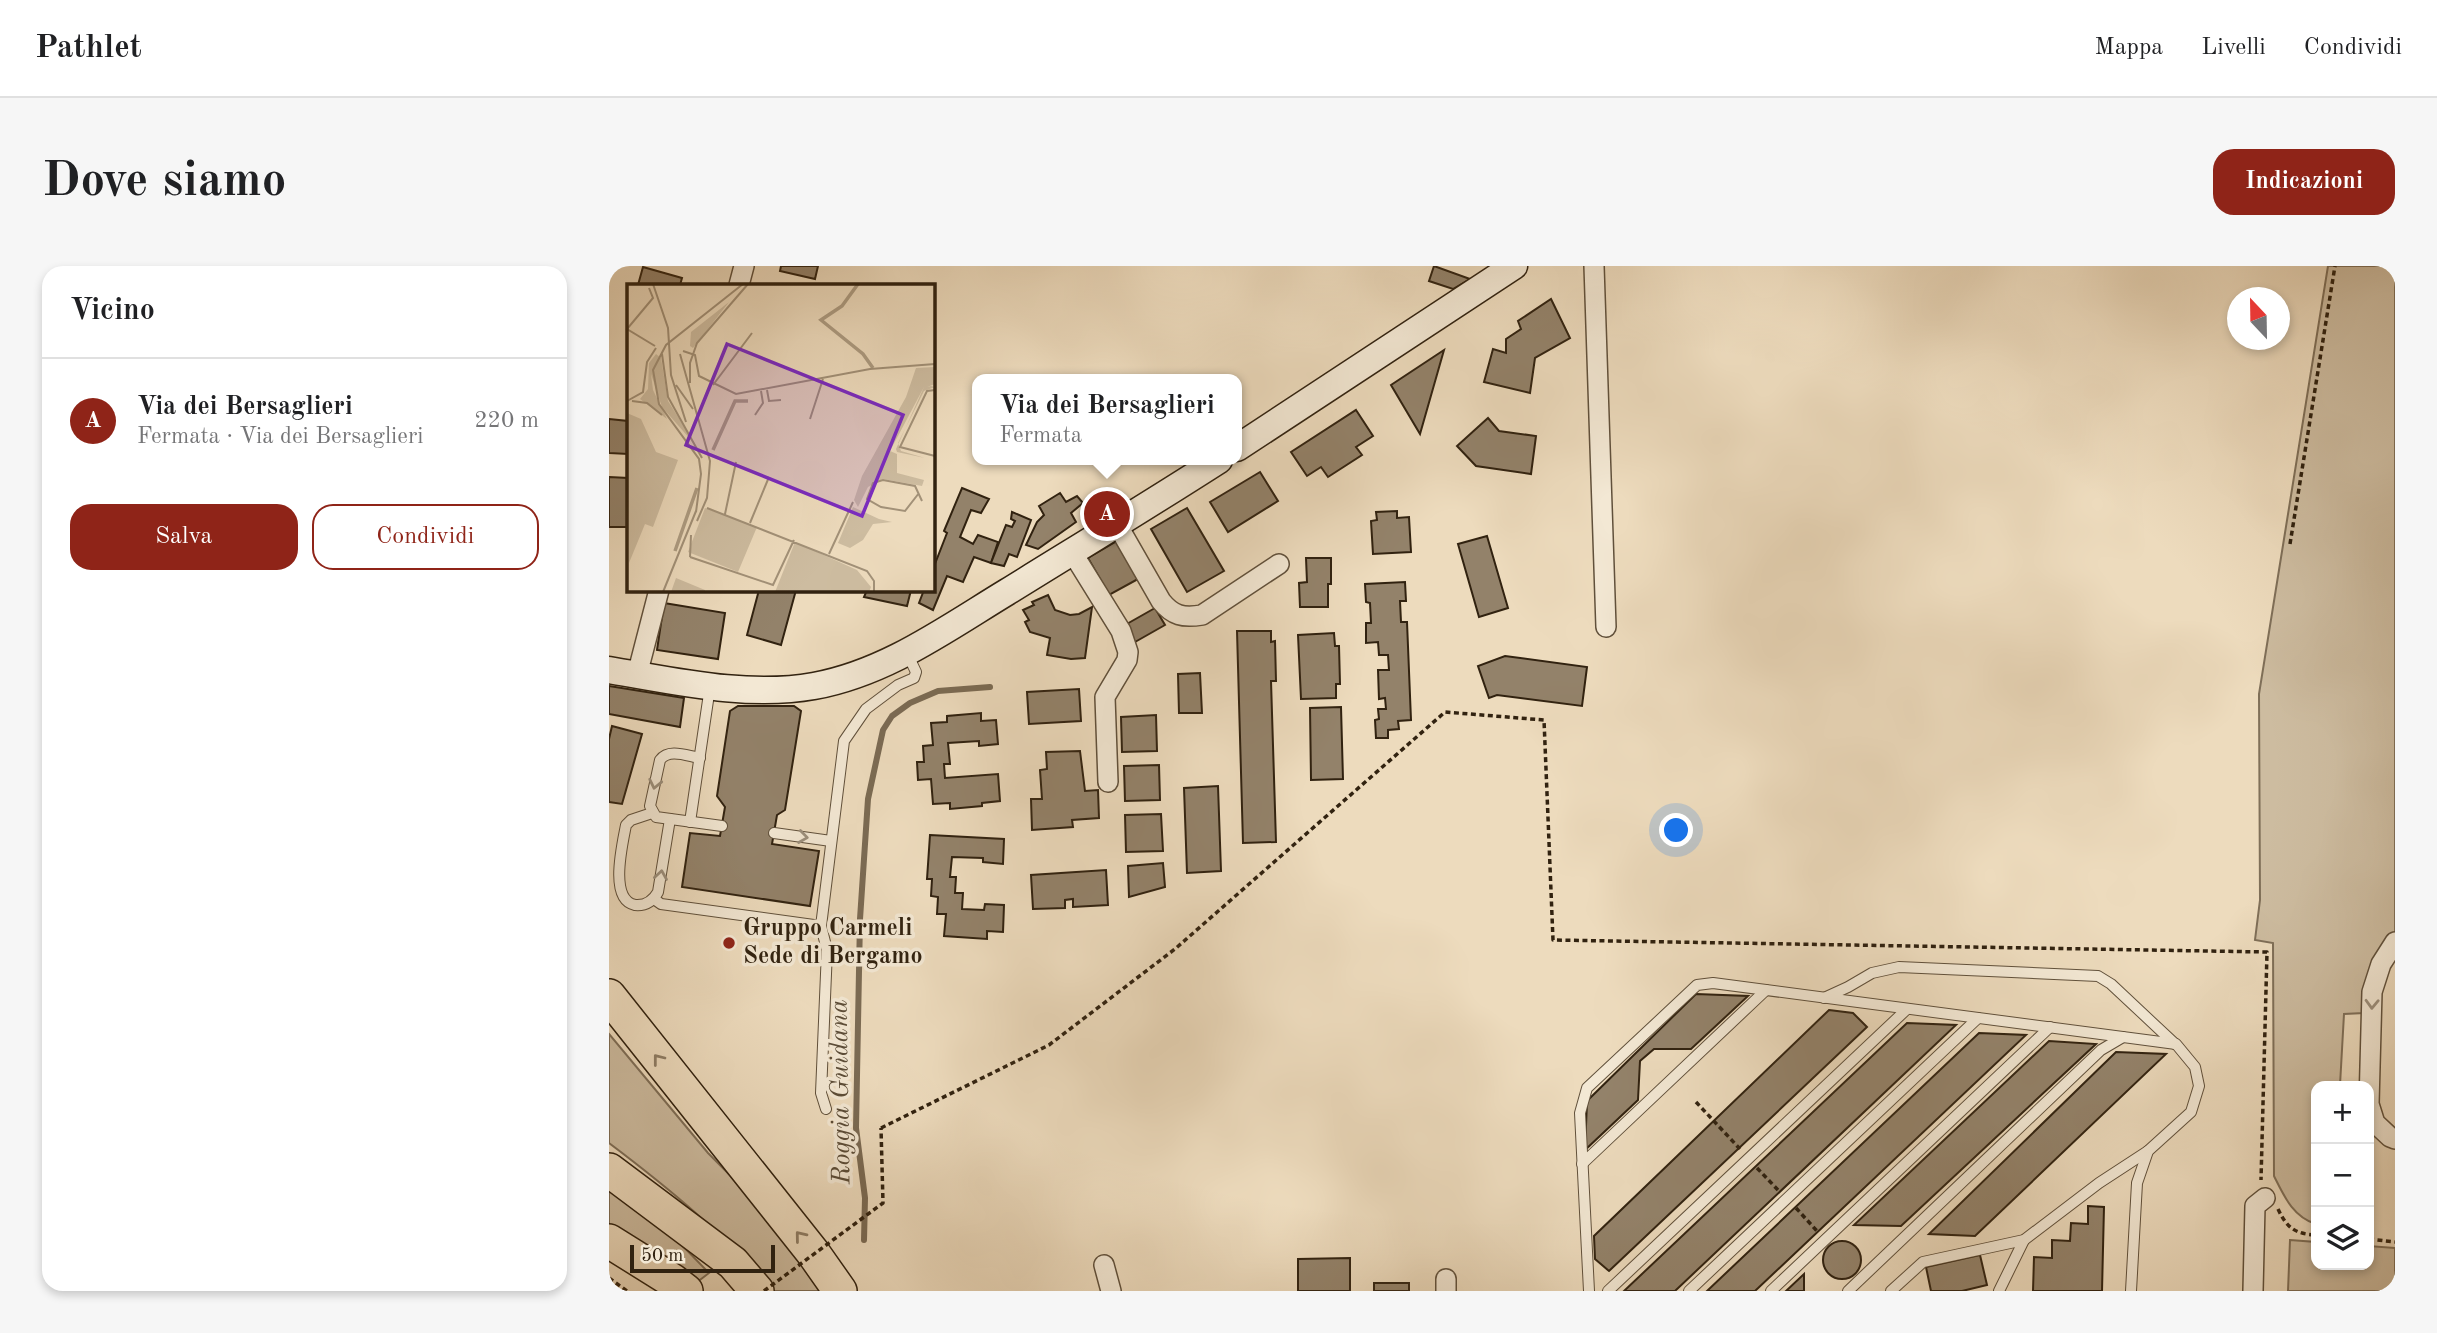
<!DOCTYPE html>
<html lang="it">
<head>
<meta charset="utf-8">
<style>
	:root { --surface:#fff; --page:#f6f6f6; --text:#202124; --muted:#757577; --line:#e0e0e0; --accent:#8f2418 }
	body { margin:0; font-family:"Old Standard TT",serif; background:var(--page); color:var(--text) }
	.controls { position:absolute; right:21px; bottom:21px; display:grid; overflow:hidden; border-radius:14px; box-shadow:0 4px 10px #0003 }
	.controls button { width:63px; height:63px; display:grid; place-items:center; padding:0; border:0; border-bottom:2px solid var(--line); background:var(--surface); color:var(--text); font:35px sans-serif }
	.compass { position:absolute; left:1618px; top:21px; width:63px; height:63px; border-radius:50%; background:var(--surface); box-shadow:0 4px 10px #0003; rotate:338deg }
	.scale { position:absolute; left:21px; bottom:18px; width:145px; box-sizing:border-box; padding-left:7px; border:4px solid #312210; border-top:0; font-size:19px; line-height:24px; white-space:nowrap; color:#312210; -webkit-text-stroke:5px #f3e8d4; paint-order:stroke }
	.you { position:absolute; left:1068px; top:565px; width:24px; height:24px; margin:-18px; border:5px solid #fff; border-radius:50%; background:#1a73e8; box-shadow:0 0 0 10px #1a73e833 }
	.badge { display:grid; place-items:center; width:46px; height:46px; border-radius:50%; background:var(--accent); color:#fff; font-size:23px; font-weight:700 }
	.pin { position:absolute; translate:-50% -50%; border:4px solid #fff; box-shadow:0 2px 7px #0006 }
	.popup { position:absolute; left:363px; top:108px; width:270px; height:91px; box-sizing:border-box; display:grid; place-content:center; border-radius:14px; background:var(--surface); filter:drop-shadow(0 2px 5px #0005); font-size:23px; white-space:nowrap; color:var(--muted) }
	.popup b { font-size:26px; color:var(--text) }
	.popup::after { content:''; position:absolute; left:50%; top:100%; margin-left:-14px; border:14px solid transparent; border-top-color:var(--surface) }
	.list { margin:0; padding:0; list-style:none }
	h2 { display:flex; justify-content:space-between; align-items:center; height:91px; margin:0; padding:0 28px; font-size:30px }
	h2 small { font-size:23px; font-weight:400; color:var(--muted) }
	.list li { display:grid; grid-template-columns:46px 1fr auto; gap:21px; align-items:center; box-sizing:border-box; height:126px; padding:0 28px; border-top:2px solid var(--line) }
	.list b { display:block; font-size:26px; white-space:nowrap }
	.list p { margin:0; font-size:23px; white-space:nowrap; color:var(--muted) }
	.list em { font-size:23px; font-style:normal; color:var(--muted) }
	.actions { display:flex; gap:14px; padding:21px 28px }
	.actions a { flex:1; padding:16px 0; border:2px solid var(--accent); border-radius:21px; text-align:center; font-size:24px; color:var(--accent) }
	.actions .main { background:var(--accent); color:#fff }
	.icon { flex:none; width:38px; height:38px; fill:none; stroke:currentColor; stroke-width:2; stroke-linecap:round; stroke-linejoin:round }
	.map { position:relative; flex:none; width:1786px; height:1025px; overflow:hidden; border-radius:21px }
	header { display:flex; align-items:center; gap:42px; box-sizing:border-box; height:98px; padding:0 35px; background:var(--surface); border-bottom:2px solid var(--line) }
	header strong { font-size:33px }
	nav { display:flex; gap:38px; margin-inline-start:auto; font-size:24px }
	.intro { display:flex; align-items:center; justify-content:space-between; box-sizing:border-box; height:168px; padding:0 42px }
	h1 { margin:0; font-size:49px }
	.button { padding:18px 32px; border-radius:21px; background:var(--accent); color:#fff; font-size:24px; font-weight:700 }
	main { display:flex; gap:42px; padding:0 42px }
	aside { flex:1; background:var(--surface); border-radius:21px; box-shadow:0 4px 10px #0003 }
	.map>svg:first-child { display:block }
</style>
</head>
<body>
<header>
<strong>Pathlet</strong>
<nav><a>Mappa</a><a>Livelli</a><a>Condividi</a></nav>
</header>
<div class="intro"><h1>Dove siamo</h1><a class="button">Indicazioni</a></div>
<main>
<aside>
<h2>Vicino<small></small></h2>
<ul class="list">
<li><span class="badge">A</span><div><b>Via dei Bersaglieri</b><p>Fermata · Via dei Bersaglieri</p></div><em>220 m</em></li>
</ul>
<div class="actions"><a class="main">Salva</a><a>Condividi</a></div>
</aside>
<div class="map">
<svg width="1786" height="1025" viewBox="0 0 1786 1025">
	<rect width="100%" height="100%" fill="#eddbbd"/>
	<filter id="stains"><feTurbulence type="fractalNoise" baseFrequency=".00286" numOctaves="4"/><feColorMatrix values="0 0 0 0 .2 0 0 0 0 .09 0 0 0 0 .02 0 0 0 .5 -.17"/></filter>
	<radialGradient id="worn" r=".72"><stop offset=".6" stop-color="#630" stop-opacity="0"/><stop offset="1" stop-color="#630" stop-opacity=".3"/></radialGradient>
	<g fill="#cdbca0" stroke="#7f6f58" stroke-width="2">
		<path d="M 1719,0 L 1786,0 L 1786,666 C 1762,690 1756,713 1755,747 L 1735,748 L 1731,819 L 1733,820 L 1707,820 L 1707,958 C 1684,951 1675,930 1665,910 L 1664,677 L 1646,674 L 1651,634 L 1650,428 Z"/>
		<path d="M 0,768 L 99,887 L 184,973 L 223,1025 L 164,1025 C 114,967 61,923 0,877 Z"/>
		<path d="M 0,919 L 64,970 L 100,1007 L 83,1020 L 0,968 Z"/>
		<path d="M 1681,974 L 1707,976 L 1707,999 L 1760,999 L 1760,980 L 1786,982 L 1786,1025 L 1679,1025 Z"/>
	</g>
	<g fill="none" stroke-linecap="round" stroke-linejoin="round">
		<path stroke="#7b6b54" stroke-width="6" d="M 255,974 L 256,932 L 247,862 L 251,653 L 259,533 L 274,464 L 283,450 L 301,437 L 329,425 L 381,421"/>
	</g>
	<g fill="#93826a" stroke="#312210" stroke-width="2">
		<path d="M 172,0 L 209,0 L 206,13 L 171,5 Z"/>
		<path d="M 825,0 L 861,13 L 844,23 L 820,15 Z"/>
		<path d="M 34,1 L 73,12 L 71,19 L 29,19 Z"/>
		<path d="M 942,33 L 961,72 L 926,92 L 921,127 L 875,116 L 884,83 L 897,87 L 897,73 L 912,63 L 909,55 Z"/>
		<path d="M 835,84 L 811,168 L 782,119 Z"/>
		<path d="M 747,144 L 764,170 L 747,181 L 753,189 L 719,211 L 712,201 L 698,210 L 682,186 Z"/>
		<path d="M 879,152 L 890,165 L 927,170 L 922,208 L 867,200 L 848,180 Z"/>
		<path d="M 0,153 L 19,155 L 19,188 L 0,187 Z"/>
		<path d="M 651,206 L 669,235 L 619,266 L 601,236 Z"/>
		<path d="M 0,211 L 19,212 L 19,261 L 0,261 Z"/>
		<path d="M 353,222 L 380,233 L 372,247 L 362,244 L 351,271 L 364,278 L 369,269 L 389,276 L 382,297 L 365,291 L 354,316 L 338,310 L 324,344 L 310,337 L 315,324 L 324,324 L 324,303 L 338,267 L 335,265 Z"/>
		<path d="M 451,227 L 457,236 L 468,230 L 474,237 L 462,247 L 467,256 L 429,283 L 417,279 L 428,256 L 435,249 L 430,240 Z"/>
		<path d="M 578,242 L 615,305 L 578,326 L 542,263 Z"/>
		<path d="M 788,245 L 788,252 L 800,251 L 802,286 L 764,288 L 762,255 L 768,254 L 767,246 Z"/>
		<path d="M 403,246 L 422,254 L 408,291 L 400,288 L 395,300 L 382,297 L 397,259 L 403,261 L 406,255 L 402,253 Z"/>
		<path d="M 878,270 L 899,342 L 870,351 L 849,278 Z"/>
		<path d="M 508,275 L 529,313 L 500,329 L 479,292 Z"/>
		<path d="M 697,292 L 722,292 L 722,318 L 719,318 L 719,341 L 691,341 L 690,317 L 698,316 Z"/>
		<path d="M 796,316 L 797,335 L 791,335 L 792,356 L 798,356 L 802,454 L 789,455 L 790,463 L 779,464 L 779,472 L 767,472 L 766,454 L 770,453 L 769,443 L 777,443 L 776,432 L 770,433 L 769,404 L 780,404 L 779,389 L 770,389 L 769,376 L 757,377 L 757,357 L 762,357 L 761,337 L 757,336 L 756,318 Z"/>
		<path d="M 150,324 L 187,324 L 172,379 L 138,369 Z"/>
		<path d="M 258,324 L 302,324 L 298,340 L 255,331 Z"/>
		<path d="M 439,329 L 446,344 L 461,349 L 470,348 L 483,341 L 476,392 L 462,393 L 438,389 L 441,372 L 421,366 L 416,356 L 420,354 L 414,344 L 425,339 L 423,336 Z"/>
		<path d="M 55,337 L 116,347 L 109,393 L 48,384 Z"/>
		<path d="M 546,342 L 556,359 L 526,376 L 516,359 Z"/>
		<path d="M 628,365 L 662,365 L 662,376 L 666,375 L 667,415 L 662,415 L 667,576 L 634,577 Z"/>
		<path d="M 725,367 L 726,380 L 730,380 L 731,418 L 727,418 L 727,432 L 692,433 L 689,369 Z"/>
		<path d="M 896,390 L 978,401 L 973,440 L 888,429 L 880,432 L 869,400 Z"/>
		<path d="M 591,407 L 593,447 L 570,447 L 569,408 Z"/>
		<path d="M 0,420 L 75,432 L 71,461 L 0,448 Z"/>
		<path d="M 470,423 L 472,455 L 420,458 L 418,426 Z"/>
		<path d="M 129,440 L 185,440 L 192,445 L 176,544 L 168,549 L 163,578 L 210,585 L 201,640 L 73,621 L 81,567 L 111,570 L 116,541 L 108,530 L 121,445 Z"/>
		<path d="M 732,441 L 734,513 L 702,514 L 701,442 Z"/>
		<path d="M 372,447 L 372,455 L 387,454 L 389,478 L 370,480 L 370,475 L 339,477 L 341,498 L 335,498 L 336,512 L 389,508 L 391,535 L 373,537 L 373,540 L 341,543 L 341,537 L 324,538 L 322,513 L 309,514 L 308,496 L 315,496 L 314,480 L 324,479 L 322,457 L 338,456 L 338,450 Z"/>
		<path d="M 547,449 L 548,485 L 513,486 L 512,451 Z"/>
		<path d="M 3,460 L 33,468 L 13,538 L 0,536 L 0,473 Z"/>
		<path d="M 471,485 L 476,525 L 489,524 L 490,552 L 463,554 L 464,561 L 423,564 L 422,533 L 433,533 L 431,504 L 438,503 L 437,486 Z"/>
		<path d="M 550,499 L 551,534 L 516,535 L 515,500 Z"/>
		<path d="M 609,520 L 612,605 L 578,607 L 575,522 Z"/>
		<path d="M 552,548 L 554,585 L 517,586 L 516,549 Z"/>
		<path d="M 321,569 L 395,573 L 394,598 L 374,596 L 374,592 L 343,591 L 341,611 L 347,611 L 346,627 L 354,627 L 353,643 L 375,644 L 376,638 L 395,639 L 394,666 L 378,665 L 378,673 L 335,670 L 337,648 L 328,648 L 329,631 L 322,630 L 323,613 L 318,613 Z"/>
		<path d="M 554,597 L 556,621 L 520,631 L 519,600 Z"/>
		<path d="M 497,604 L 499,639 L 464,641 L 464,633 L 456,634 L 456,642 L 424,643 L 422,609 Z"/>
		<path d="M 1087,728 L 1139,730 L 1082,783 L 1045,783 L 1031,795 L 1029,834 L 976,884 L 978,835 Z"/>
		<path d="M 1220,744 L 1244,747 L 1258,761 L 1000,1005 L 986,993 L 985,970 Z"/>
		<path d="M 1298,757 L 1347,759 L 1066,1025 L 1015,1025 Z"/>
		<path d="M 1370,767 L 1417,769 L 1146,1025 L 1098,1025 Z"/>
		<path d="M 1440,775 L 1487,778 L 1292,960 L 1245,959 Z"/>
		<path d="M 1507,786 L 1557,788 L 1366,970 L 1320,968 Z"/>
		<path d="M 1479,940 L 1495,941 L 1493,1025 L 1424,1025 L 1425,991 L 1443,992 L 1443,974 L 1461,975 L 1462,957 L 1479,958 Z"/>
		<circle cx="1233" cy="994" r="19"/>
		<path d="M 1371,989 L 1378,1019 L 1353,1025 L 1322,1025 L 1317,1001 Z"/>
		<path d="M 741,992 L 741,1025 L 689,1025 L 689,993 Z"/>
		<path d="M 1195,1008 L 1195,1025 L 1177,1025 Z"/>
		<rect x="765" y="1017" width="35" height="8"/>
	</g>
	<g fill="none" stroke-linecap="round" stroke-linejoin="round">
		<g stroke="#60503b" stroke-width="12">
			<g id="lane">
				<path d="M 91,492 C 78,490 60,482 51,494 L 41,540 L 47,551 L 113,560"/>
				<path d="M 43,547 L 22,554 L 17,559 C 13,580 0,634 26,639 C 37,640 44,635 49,626 L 61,553"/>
				<path d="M 81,556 L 101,421"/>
				<path d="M 165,567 L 222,575"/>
				<path d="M 45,633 L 52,638 L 212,660 L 235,475 L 257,443 L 289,419 L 305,412 L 307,406 L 298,387"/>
				<path d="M 212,660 L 218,684 L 212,827 L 217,843"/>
				<path d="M 1215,732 L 1239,721 L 1263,707 L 1290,701 L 1489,710 L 1502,718 L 1566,778"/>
				<path d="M 973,898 L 1157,724"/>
				<path d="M 980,1025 L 971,847 L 978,822 L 1088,719 L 1104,717 L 1567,778 L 1586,801 L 1590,820 L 1582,846 L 1539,885 L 1528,917 L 1522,1025"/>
				<path d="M 999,1025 L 1298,743"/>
				<path d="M 1080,1025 L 1369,752"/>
				<path d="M 1162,1025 L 1441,761"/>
				<path d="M 1239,1025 L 1492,784 L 1514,771"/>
				<path d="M 1282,1025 L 1314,996 L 1415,974 L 1490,917 L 1539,885"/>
				<path d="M 1390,1025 L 1415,974"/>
			</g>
		</g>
		<g stroke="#60503b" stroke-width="22">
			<g id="street">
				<path d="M 985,0 L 997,361"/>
				<path d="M 130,19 L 135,0"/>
				<path d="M 509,260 L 552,335 C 564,350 574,352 593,349 L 670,298"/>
				<path d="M 463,286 L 512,365 L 519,386 L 518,394 L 496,431 L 499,516"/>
				<path d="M 28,409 L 50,324"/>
				<path d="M 1786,676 L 1772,698 L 1763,726 L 1760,838 L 1766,857 L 1781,871 L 1786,873"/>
				<path d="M 495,999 L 502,1025"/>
				<path d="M 837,1025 L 837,1013"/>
				<path d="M 1644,1025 L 1646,940 L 1656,932"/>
			</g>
		</g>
		<g stroke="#312210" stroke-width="29">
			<g id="secondary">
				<path d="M 628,182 L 905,0"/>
				<path d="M 0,404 C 66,415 138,432 205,420 C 277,407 337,363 398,326 C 469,282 540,239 610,194"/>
			</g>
		</g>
		<g stroke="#312210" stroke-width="36">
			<g id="highway">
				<path d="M 0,730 L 205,988 L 231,1025"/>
				<path d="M 0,904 L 124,997 L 148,1025"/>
				<path d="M 0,975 L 64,1015 L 77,1025"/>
			</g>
		</g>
		<g stroke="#312210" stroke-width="3.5" stroke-dasharray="5 3.5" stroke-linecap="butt">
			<path d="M 1681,278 L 1726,0"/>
			<path d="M 1087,836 L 1131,883"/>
			<path d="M 272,862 L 440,779 L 566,683 L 836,446 L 935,454 L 944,674 L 1658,686 L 1652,914"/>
			<path d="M 1148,902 L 1169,924"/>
			<path d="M 1187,942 L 1208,965"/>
			<path d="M 1669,943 C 1678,962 1686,968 1707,969"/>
			<path d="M 1760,973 L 1786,976"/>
			<path d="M 0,1012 L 18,1025"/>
		</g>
		<use href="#lane" stroke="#f3e8d4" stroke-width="10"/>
		<use href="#street" stroke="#f3e8d4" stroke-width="19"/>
		<use href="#secondary" stroke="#f3e8d4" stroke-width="26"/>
		<use href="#highway" stroke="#eddbbd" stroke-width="33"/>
		<path stroke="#312210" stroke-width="3.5" stroke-dasharray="5 3.5" stroke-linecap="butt" d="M 155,1025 L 274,937 L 272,862"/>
	</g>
	<defs><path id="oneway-chevron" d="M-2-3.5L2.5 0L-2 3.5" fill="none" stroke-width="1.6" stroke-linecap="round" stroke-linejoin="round" transform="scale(1.75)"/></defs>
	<g stroke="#9c8f7c">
		<use href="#oneway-chevron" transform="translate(46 518) rotate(102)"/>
		<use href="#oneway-chevron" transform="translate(194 571) rotate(8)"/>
		<use href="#oneway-chevron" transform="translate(52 609) rotate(-81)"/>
		<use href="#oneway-chevron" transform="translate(1763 738) rotate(92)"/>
	</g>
	<g stroke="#8f7e66">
		<use href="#oneway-chevron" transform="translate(49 793) rotate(-128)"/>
		<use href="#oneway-chevron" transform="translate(191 970) rotate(-129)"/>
	</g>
	<circle fill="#8f2418" stroke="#f3e8d4" stroke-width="2.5" cx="120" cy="677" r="7"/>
	<g text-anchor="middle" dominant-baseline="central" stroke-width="7" stroke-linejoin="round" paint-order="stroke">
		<g font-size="24" font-weight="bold" fill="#312210" stroke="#f3e8d4" text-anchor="start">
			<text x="134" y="663">Gruppo Carmeli<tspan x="134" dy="28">Sede di Bergamo</tspan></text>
		</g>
		<g font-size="26" font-style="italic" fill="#5c4d38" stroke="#f3e8d4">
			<text transform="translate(232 826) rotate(-91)">Roggia Guidana</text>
		</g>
	</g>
	<g transform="translate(18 18)">
		<rect width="308" height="308" fill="#eddbbd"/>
		<path d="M 102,18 L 66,64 L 63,62 L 64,48 ZM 29,70 L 34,74 L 41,117 L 70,163 L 35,123 L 24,90 L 26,106 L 40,135 L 13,115 L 21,105 L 22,79 ZM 308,83 L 308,100 L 300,103 L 304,102 L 308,103 L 297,107 L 271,159 L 274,167 L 298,174 L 270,168 L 269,165 L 297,103 L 263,167 L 270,170 L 270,189 L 297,196 L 295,202 L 256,195 L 241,203 L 231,223 L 227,216 L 235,192 L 279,113 L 289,84 ZM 0,129 L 14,135 L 29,168 L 51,176 L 26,243 L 18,240 L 2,279 ZM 226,223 L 252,235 L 265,238 L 246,240 L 236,256 L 223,264 L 211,259 ZM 78,224 L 130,243 L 111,288 L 61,268 ZM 168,258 L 230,286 L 244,303 L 242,308 L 148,308 ZM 49,294 L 78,306 L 78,308 L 44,308 Z" fill="#cdbca0"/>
		<path fill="none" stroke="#ad9c82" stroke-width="3.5" d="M 231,0 L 215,22 L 194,36 L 236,70 L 246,84M 86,166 L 108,117 L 121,117M 48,267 L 70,204"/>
		<path fill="none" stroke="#a29178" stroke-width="2" d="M 26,0 L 41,44 L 44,91 L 59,138M 22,4 L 26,14 L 0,45 L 28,62M 56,67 L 68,71 L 72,92 L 109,110 L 243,85 L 308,80M 35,70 L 41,113 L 75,174M 53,70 L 83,177 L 80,214 L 70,237M 63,99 L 63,79 L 70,59 L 121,0M 49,101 L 66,125M 86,101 L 125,49M 140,106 L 142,117 L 154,116M 308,106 L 300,107 L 273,163 L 308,172M 0,117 L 16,108 L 20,78 L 29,64M 5,117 L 20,119 L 35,131M 128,131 L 136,119 L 134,107M 183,135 L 196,95M 292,209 L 278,227 L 254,223 L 240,215 L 246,199 L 256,196 L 288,202 L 295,217M 80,224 L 240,287 L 247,297 L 247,308M 69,228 L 74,190 L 72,175 L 32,120 L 26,86 L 39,61 L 116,0M 98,230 L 109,178M 123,239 L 142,193M 202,270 L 226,218M 63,273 L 146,301 L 167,256M 63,273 L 64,251M 36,308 L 69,227"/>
		<path fill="#7b2cbf" fill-opacity="0.15" stroke="#7b2cbf" stroke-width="3.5" d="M 100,60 L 276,131 L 235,232 L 59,161 Z"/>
		<rect width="308" height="308" fill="none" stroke="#312210" stroke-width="3.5"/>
	</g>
	<rect width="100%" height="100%" filter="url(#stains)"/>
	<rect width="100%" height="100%" fill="url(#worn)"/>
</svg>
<div class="controls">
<button>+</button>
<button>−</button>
<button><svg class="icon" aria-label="layers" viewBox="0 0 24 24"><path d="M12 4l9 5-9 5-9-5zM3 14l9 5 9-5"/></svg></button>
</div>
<svg class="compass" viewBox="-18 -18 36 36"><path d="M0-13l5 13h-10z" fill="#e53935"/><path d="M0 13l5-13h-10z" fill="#757577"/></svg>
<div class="scale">50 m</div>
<div class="you"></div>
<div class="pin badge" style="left:498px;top:248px">A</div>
<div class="popup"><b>Via dei Bersaglieri</b>Fermata</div>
</div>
</main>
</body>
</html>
